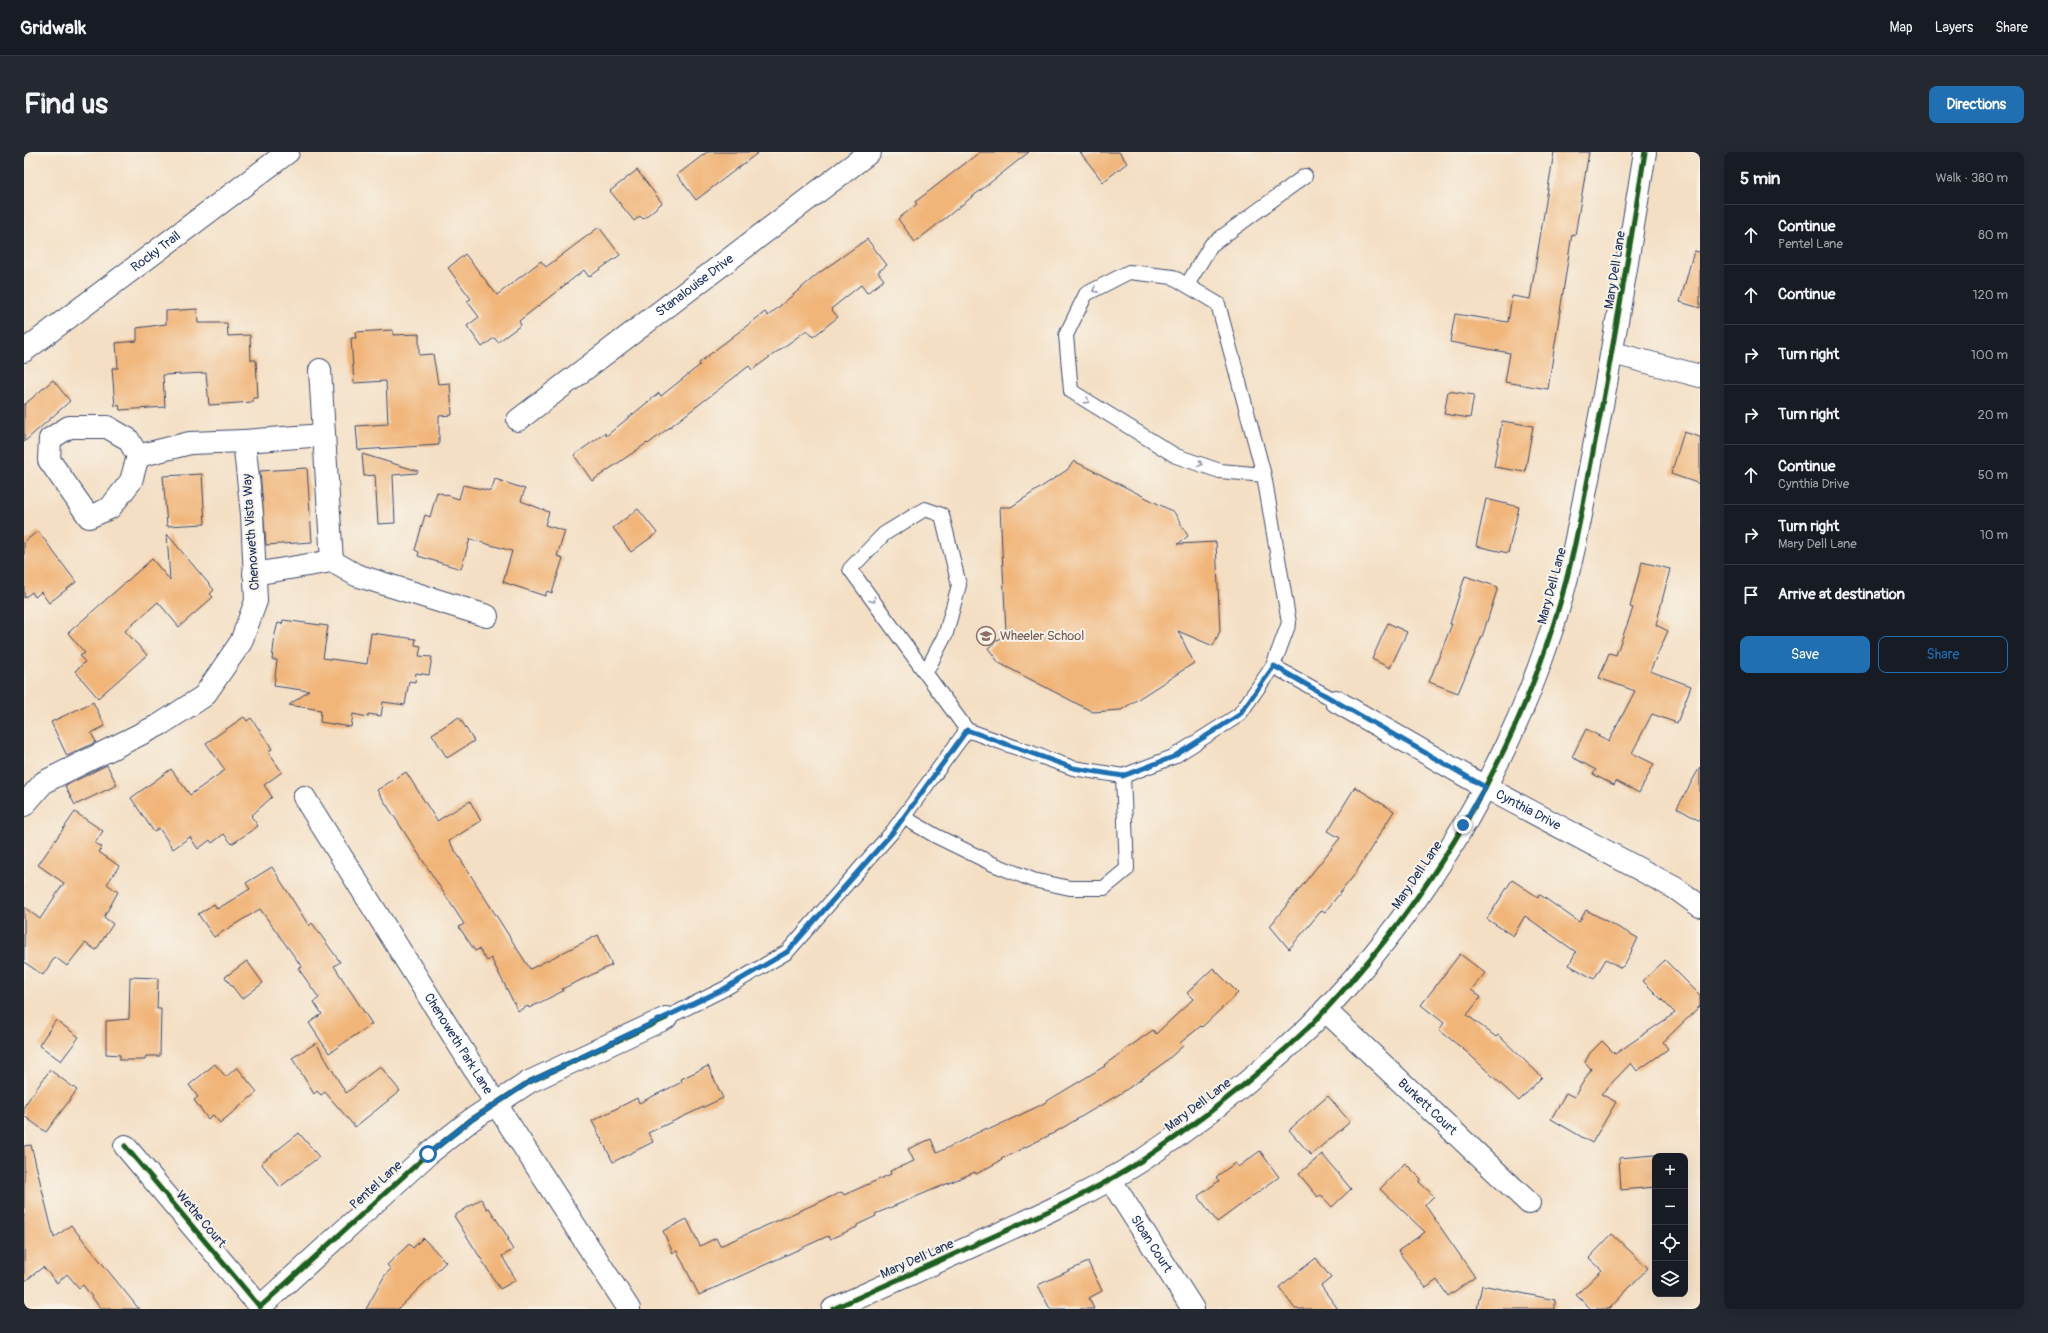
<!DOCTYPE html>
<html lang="en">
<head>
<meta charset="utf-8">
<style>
	:root { --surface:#171b24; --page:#242831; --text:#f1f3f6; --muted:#9ea1a6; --line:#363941; --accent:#1f6fb2 }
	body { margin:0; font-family:Pangolin,sans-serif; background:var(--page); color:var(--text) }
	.controls { position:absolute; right:12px; bottom:12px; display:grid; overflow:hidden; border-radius:8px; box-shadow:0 4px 16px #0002 }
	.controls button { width:36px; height:36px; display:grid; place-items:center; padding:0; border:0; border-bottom:1px solid var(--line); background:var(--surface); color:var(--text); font:20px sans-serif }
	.stop { position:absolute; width:12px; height:12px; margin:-9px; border:3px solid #1f6fb2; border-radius:50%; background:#fff }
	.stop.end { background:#1f6fb2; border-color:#fff; box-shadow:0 1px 4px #0008 }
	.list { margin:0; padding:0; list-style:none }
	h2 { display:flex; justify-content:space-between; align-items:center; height:52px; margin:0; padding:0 16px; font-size:17px }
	h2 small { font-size:13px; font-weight:400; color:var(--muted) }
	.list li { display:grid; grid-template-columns:26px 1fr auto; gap:12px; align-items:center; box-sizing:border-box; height:60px; padding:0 16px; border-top:1px solid var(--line) }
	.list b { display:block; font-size:15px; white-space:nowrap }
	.list p { margin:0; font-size:13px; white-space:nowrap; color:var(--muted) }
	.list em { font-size:13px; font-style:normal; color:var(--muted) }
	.actions { display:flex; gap:8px; padding:12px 16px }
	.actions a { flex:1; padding:9px 0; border:1px solid var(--accent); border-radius:8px; text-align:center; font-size:14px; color:var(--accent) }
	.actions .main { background:var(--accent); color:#fff }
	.icon { flex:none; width:22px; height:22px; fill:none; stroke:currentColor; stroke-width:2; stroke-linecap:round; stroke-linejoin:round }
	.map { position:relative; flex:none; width:1676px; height:1157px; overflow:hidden; border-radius:8px }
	header { display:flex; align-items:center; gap:24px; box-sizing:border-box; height:56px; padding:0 20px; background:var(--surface); border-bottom:1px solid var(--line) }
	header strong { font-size:19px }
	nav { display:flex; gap:22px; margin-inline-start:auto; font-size:14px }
	.intro { display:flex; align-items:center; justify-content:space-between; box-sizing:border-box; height:96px; padding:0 24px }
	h1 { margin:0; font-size:28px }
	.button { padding:10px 18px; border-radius:8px; background:var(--accent); color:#fff; font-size:14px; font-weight:700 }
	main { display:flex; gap:24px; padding:0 24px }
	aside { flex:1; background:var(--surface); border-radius:8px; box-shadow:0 4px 16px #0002 }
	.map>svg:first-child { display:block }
</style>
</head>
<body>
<header>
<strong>Gridwalk</strong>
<nav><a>Map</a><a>Layers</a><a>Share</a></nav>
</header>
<div class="intro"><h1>Find us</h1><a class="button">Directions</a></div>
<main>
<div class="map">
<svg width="1676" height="1157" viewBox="0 0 1676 1157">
	<rect width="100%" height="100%" fill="#f7f3e8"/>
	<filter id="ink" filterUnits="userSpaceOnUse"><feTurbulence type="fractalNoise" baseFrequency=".025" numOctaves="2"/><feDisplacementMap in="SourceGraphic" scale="8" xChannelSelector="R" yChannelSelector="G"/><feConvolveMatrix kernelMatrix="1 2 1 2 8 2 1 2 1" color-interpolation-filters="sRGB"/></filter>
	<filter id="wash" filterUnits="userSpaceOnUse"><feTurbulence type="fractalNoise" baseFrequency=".012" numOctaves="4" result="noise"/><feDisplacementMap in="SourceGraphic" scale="16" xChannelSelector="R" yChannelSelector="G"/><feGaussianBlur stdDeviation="0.9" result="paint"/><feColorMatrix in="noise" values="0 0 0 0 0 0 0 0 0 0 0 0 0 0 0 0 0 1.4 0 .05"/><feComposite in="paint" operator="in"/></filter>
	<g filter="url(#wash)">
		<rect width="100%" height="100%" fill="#f4dfc4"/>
		<g id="blocks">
			<g fill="#f1b579">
				<path d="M 683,0 L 735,0 L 672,48 L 653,23 Z"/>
				<path d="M 956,0 L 1005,0 L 891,90 L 874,67 L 893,52 L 891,50 Z"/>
				<path d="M 1056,0 L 1095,0 L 1103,11 L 1079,30 Z"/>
				<path d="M 1530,0 L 1565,0 L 1551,83 L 1548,82 L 1524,237 L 1481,230 L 1486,201 L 1426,190 L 1431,162 L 1484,170 L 1488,144 L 1506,147 Z"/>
				<path d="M 613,18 L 638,51 L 619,67 L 616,64 L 610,69 L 586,39 Z"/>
				<path d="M 575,75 L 596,103 L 565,125 L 560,118 L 495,169 L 497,173 L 474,190 L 470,186 L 458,195 L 443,174 L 455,165 L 443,149 L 447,147 L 424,116 L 441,102 L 473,143 L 517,109 L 522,115 Z"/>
				<path d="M 843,87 L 863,113 L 854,120 L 860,128 L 843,141 L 837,133 L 807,157 L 814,165 L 789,185 L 783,178 L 728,218 L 725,214 L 624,292 L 623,291 L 568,329 L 550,303 L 581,281 L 582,284 L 635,241 L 637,244 L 676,213 L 675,211 L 695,195 L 741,160 L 744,164 L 795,121 Z"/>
				<path d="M 1670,99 L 1676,100 L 1676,156 L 1656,150 Z"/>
				<path d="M 173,157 L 174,171 L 203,171 L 204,184 L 226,183 L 227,208 L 232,208 L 234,246 L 229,246 L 229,250 L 185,253 L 182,221 L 139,223 L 141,255 L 96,258 L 95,253 L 91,254 L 88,216 L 94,216 L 92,191 L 113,189 L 113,176 L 142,172 L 142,159 Z"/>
				<path d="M 369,178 L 369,183 L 395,182 L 395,203 L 409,202 L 414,232 L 426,231 L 428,263 L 415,264 L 415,293 L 334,298 L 332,274 L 364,272 L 362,229 L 330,231 L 327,186 L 332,186 L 331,180 Z"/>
				<path d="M 29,228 L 46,249 L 0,290 L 0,253 Z"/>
				<path d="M 1424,239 L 1450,243 L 1446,266 L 1420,262 Z"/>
				<path d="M 1478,269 L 1509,274 L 1501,320 L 1470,315 Z"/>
				<path d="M 1660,280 L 1676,285 L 1676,332 L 1647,322 Z"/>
				<path d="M 338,302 L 394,319 L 393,321 L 369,323 L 371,371 L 354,372 L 351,323 L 340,324 Z"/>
				<path d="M 1050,309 L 1150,360 L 1164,384 L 1154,392 L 1192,390 L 1196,479 L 1189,494 L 1154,479 L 1170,511 L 1097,558 L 1069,560 L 975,511 L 964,496 L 982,481 L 976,355 L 987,355 L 1043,318 Z"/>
				<path d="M 283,316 L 288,390 L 242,393 L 236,319 Z"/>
				<path d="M 178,322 L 181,372 L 143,374 L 139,324 Z"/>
				<path d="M 471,327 L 501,337 L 497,349 L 525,360 L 521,373 L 541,379 L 533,404 L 539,406 L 528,441 L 523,439 L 521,444 L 479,430 L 488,399 L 446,387 L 437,417 L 394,404 L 395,400 L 391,398 L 401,363 L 406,365 L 413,340 L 435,347 L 439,333 L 467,339 Z"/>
				<path d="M 1462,347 L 1495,355 L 1484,401 L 1452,394 Z"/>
				<path d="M 614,357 L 633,381 L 607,400 L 589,376 Z"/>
				<path d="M 14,379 L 52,430 L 25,451 L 17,440 L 11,445 L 8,440 L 0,446 L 0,390 Z"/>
				<path d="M 143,382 L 190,438 L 186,442 L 189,445 L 155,475 L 134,450 L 101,479 L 123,503 L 74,546 L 51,519 L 61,510 L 56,504 L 61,501 L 44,481 L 128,407 L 146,428 Z"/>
				<path d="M 1618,410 L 1646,417 L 1632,473 L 1644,479 L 1626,519 L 1667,534 L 1653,571 L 1628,562 L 1608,601 L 1630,612 L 1615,641 L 1592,629 L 1590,633 L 1578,627 L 1569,622 L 1572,618 L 1548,605 L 1562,577 L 1585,589 L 1611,539 L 1575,526 L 1585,501 L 1592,503 L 1609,456 L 1606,455 Z"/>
				<path d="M 1441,424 L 1474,435 L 1459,482 L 1434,541 L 1405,530 L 1428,472 L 1426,472 Z"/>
				<path d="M 259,468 L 304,474 L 299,506 L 343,512 L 347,481 L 392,487 L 391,493 L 397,494 L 395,504 L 408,505 L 405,523 L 392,521 L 391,530 L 385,529 L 381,553 L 359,550 L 357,564 L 344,562 L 344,565 L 329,562 L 327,575 L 296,570 L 297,558 L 265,553 L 285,539 L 250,534 L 253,508 L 248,508 L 251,482 L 254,471 L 258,472 Z"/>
				<path d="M 1364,471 L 1383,480 L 1366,516 L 1348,507 Z"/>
				<path d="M 69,550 L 81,574 L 67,581 L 72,590 L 43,604 L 27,570 Z"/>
				<path d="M 220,565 L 223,569 L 227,566 L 244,590 L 248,597 L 244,600 L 258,620 L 240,633 L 248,645 L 227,664 L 234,674 L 208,692 L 200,682 L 188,691 L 186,688 L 174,697 L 166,685 L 149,697 L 135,676 L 130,680 L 107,646 L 147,617 L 166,643 L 201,618 L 182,591 Z"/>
				<path d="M 435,565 L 450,589 L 423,606 L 408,582 Z"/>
				<path d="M 83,613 L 93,633 L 51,653 L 41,634 Z"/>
				<path d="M 1676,615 L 1676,669 L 1653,656 Z"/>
				<path d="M 382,620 L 413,669 L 446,649 L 457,669 L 425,689 L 506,817 L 574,783 L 588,813 L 538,837 L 539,839 L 505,856 L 504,854 L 494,859 L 467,806 L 463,809 L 455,797 L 451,799 L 435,775 L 440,772 L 353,638 Z"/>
				<path d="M 1331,635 L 1370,659 L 1331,722 L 1301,760 L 1298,758 L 1265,797 L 1246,774 L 1316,686 L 1304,679 Z"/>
				<path d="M 51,660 L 79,679 L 71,691 L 78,695 L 75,700 L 95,714 L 83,732 L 94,740 L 80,765 L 89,772 L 72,798 L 61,791 L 43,814 L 31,805 L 19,823 L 0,810 L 0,755 L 16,767 L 40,731 L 14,713 Z"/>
				<path d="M 248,715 L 285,774 L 288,771 L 316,810 L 310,814 L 348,872 L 305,901 L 285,871 L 298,862 L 290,850 L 295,846 L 274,816 L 278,815 L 236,757 L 190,785 L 174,762 L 190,752 L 193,757 L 226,737 L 222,731 Z"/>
				<path d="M 1488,728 L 1514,745 L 1515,742 L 1555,770 L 1562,758 L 1614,786 L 1602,811 L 1597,816 L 1582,807 L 1570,827 L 1545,813 L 1552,800 L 1501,764 L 1489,784 L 1463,767 Z"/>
				<path d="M 1436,802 L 1461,821 L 1447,838 L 1457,845 L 1443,863 L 1472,885 L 1474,883 L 1518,925 L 1495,949 L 1444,901 L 1415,878 L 1420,871 L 1397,853 Z"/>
				<path d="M 1641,808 L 1676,843 L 1676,854 L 1639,890 L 1644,897 L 1613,919 L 1607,911 L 1577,942 L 1592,950 L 1568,991 L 1527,967 L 1542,941 L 1550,945 L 1567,917 L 1561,910 L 1566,901 L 1578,889 L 1591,902 L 1651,861 L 1619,829 Z"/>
				<path d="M 223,809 L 239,831 L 218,847 L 201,825 Z"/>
				<path d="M 1189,816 L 1214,841 L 1178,875 L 1177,874 L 1156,891 L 1159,894 L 1141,910 L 1099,940 L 1028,982 L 977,1007 L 978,1008 L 952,1022 L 951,1020 L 851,1062 L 852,1064 L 833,1073 L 833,1075 L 806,1087 L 804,1084 L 675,1143 L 653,1099 L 649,1101 L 639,1079 L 663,1067 L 676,1094 L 692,1086 L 696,1094 L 818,1040 L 820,1043 L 867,1022 L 866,1019 L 890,1009 L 884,997 L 907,987 L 913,1001 L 963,976 L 964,978 L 1015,954 L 1081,914 L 1080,913 L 1129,878 L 1132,882 L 1169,847 L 1163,841 Z"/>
				<path d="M 106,825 L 134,826 L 133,857 L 137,857 L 136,904 L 122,904 L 121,908 L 96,908 L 96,903 L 82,902 L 82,869 L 105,867 Z"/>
				<path d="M 32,868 L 55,885 L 37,909 L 15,893 Z"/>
				<path d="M 292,891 L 322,941 L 356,914 L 376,939 L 331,975 L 301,940 L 297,943 L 293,939 L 290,942 L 268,906 Z"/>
				<path d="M 191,912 L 202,925 L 213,915 L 233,940 L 196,971 L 189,963 L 184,967 L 170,948 L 174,945 L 165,933 Z"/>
				<path d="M 684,914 L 699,946 L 624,981 L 629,990 L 589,1010 L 568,969 L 613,946 L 615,951 L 658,930 L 657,927 Z"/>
				<path d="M 26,918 L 53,938 L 22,980 L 0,964 L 0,954 Z"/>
				<path d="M 1304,944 L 1326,970 L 1287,1003 L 1265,978 Z"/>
				<path d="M 275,981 L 295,1005 L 256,1035 L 237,1011 Z"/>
				<path d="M 7,993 L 30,1086 L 47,1073 L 115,1157 L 77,1157 L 59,1133 L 55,1136 L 43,1122 L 33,1131 L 19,1115 L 0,1130 L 0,994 Z"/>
				<path d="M 1236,999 L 1255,1025 L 1193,1070 L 1174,1044 L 1195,1029 L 1192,1025 L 1211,1011 L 1214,1015 Z"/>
				<path d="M 1298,1002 L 1327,1037 L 1308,1055 L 1297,1043 L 1294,1045 L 1275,1022 Z"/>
				<path d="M 1631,1003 L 1631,1035 L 1597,1038 L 1595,1006 Z"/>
				<path d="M 1381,1011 L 1397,1027 L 1395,1030 L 1410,1044 L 1401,1053 L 1451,1125 L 1424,1144 L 1413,1128 L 1402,1136 L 1374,1099 L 1401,1080 L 1356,1037 Z"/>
				<path d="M 457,1047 L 463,1057 L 465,1056 L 485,1087 L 483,1088 L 489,1098 L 478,1104 L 492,1128 L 476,1137 L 430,1064 Z"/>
				<path d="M 1588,1082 L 1624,1116 L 1585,1157 L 1567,1157 L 1552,1143 L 1578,1118 L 1565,1106 Z"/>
				<path d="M 399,1086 L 422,1110 L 374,1157 L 342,1157 L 361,1123 L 367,1117 L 363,1113 L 385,1092 L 389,1096 Z"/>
				<path d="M 1292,1106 L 1307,1126 L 1297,1134 L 1314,1157 L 1271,1157 L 1255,1135 Z"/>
				<path d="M 1064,1110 L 1078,1139 L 1065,1146 L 1070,1157 L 1026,1157 L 1014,1133 Z"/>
				<path d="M 1458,1133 L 1531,1148 L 1531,1157 L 1453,1157 Z"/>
			</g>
		</g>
	</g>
	<g filter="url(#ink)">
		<use href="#blocks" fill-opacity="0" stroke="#3c496d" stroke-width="1"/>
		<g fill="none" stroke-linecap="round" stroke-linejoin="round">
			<g stroke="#3c496d" stroke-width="16">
				<g id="lane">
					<path d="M 1163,133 L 1187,93 L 1281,24"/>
					<path d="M 1240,323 L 1196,319 L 1152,304 L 1047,239 L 1042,183 L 1062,142 L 1105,120 L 1149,125 L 1194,152 L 1240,323 L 1265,471 L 1249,514 L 1312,549"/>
					<path d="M 902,520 L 922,481 L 935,433 L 918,363 L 901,357 L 860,382 L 826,417 L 943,578 L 1049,616 L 1099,624 L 1149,605 L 1215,563 L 1249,514"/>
					<path d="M 879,665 L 912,684 L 969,712 L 1009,728 L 1046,736 L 1080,736 L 1103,717 L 1099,624"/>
					<path d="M 642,866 L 700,837 L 763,800 L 869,679 L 943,578"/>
				</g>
			</g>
			<g stroke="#3c496d" stroke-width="24">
				<g id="street">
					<path id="s1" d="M 0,199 L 264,0"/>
					<path d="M 1589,201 L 1676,224"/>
					<path d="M 296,218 L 308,409"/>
					<path id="s2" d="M 494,268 L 846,0"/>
					<path d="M 45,275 L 83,275 L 104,287 L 114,304 L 107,329 L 86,356 L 65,365 L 25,308 L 26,287 Z"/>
					<path d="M 220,289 L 300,283"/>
					<path d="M 230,422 L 308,409 L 332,423 L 463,464"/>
					<path id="s3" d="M 1312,549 L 1461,635 L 1651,736 L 1676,754"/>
					<path id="s4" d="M 280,645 L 472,952 L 605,1157"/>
					<path d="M 0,653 L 20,630 L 137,572 L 180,544 L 217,490 L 232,449 L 228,362 L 220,289 L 166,291 L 114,304"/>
					<path id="s5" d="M 1301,858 L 1505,1051"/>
					<path d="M 101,994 L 236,1155 L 404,1002 L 447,968 L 505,930 L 642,866"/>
					<path id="s6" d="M 1086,1027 L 1169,1157"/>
					<path d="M 809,1157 C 862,1133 915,1109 968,1085 C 1019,1062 1070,1039 1117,1009 C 1176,970 1232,925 1284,876 C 1300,860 1315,843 1330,826 C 1414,729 1482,614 1523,492 C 1545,430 1557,365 1569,300 C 1589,200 1605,100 1621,0"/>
				</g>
			</g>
			<use href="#lane" stroke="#fff" stroke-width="14"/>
			<use href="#street" stroke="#fff" stroke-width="22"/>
			<g stroke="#f7f3e8" stroke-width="8">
				<g id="cycleway">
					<path d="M 101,994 L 236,1155 L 404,1002 L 447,968 L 505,930 L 642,866"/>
					<path d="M 809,1157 C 862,1133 915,1109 968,1085 C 1019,1062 1070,1039 1117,1009 C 1176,970 1232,925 1284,876 C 1300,860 1315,843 1330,826 C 1414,729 1482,614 1523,492 C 1545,430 1557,365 1569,300 C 1589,200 1605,100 1621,0"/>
				</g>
			</g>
			<use href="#cycleway" stroke="#1b5e20" stroke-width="5"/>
		</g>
		<defs><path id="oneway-chevron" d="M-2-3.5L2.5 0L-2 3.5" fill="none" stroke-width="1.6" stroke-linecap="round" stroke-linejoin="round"/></defs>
		<g stroke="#8d97ae">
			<use href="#oneway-chevron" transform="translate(1071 138) rotate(152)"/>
			<use href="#oneway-chevron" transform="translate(1063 249) rotate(32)"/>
			<use href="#oneway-chevron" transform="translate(1176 312) rotate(20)"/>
			<use href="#oneway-chevron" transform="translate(849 448) rotate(54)"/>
		</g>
	</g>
	<g fill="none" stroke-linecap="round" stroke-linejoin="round" filter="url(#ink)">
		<path stroke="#1f6fb2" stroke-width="5" d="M 404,1002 L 447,968 L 505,930 L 700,837 L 763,800 L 869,680 L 943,578 L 1049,616 L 1099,624 L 1149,605 L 1215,563 L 1250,514 L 1461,635 L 1439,673"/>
	</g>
	<defs>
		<g id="school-ring" transform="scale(1)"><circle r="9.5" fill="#f7f3e8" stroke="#8d6e63" stroke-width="1.5"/><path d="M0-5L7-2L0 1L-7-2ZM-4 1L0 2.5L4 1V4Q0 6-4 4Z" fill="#8d6e63"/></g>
	</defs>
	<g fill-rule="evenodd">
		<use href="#school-ring" x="962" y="484"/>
	</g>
	<g text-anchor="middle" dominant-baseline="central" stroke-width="4" stroke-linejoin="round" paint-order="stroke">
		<g font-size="13" fill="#1b2f5e" stroke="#f7f3e8">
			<text stroke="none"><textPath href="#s1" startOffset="165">Rocky Trail</textPath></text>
			<text transform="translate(1591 118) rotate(-81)">Mary Dell Lane</text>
			<text stroke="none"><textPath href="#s2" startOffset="222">Stanalouise Drive</textPath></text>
			<text transform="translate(227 380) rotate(-94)">Chenoweth Vista Way</text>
			<text transform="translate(1528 434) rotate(-75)">Mary Dell Lane</text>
			<text stroke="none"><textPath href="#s3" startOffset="221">Cynthia Drive</textPath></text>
			<text transform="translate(1393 723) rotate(-56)">Mary Dell Lane</text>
			<text stroke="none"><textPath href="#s4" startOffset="291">Chenoweth Park Lane</textPath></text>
			<text transform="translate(1174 953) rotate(-37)">Mary Dell Lane</text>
			<text stroke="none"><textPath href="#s5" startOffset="141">Burkett Court</textPath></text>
			<text transform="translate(352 1033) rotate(-42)">Pentel Lane</text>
			<text transform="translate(177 1067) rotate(50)">Wethe Court</text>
			<text stroke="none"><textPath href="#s6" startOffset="77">Sloan Court</textPath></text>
			<text transform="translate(893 1107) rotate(-24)">Mary Dell Lane</text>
		</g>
		<g font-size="13" fill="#785e54" stroke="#f7f3e8" text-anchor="start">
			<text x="976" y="484">Wheeler School</text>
		</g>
	</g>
</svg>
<div class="controls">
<button>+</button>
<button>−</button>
<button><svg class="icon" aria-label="locate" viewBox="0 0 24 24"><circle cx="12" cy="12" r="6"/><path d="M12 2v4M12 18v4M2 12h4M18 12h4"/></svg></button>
<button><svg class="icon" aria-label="layers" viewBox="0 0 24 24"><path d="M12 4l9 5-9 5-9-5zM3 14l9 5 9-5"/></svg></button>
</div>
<div class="stop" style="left:404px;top:1002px"></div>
<div class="stop end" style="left:1439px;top:673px"></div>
</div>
<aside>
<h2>5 min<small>Walk · 380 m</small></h2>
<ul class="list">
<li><svg class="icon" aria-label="ahead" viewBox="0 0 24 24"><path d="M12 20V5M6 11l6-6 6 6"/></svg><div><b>Continue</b><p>Pentel Lane</p></div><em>80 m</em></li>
<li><svg class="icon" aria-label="ahead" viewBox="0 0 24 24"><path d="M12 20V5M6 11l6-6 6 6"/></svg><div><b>Continue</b></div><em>120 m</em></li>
<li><svg class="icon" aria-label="right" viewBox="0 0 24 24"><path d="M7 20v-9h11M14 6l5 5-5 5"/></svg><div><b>Turn right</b></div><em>100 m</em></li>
<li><svg class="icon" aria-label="right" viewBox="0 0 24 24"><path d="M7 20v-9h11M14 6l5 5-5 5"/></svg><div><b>Turn right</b></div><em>20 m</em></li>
<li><svg class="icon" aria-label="ahead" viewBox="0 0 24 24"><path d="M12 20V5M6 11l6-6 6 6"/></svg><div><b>Continue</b><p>Cynthia Drive</p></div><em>50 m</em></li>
<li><svg class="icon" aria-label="right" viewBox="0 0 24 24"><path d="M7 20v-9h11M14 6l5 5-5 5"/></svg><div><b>Turn right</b><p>Mary Dell Lane</p></div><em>10 m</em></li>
<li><svg class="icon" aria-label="arrive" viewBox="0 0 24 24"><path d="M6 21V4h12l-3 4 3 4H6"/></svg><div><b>Arrive at destination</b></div></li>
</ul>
<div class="actions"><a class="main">Save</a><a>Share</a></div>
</aside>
</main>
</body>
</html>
